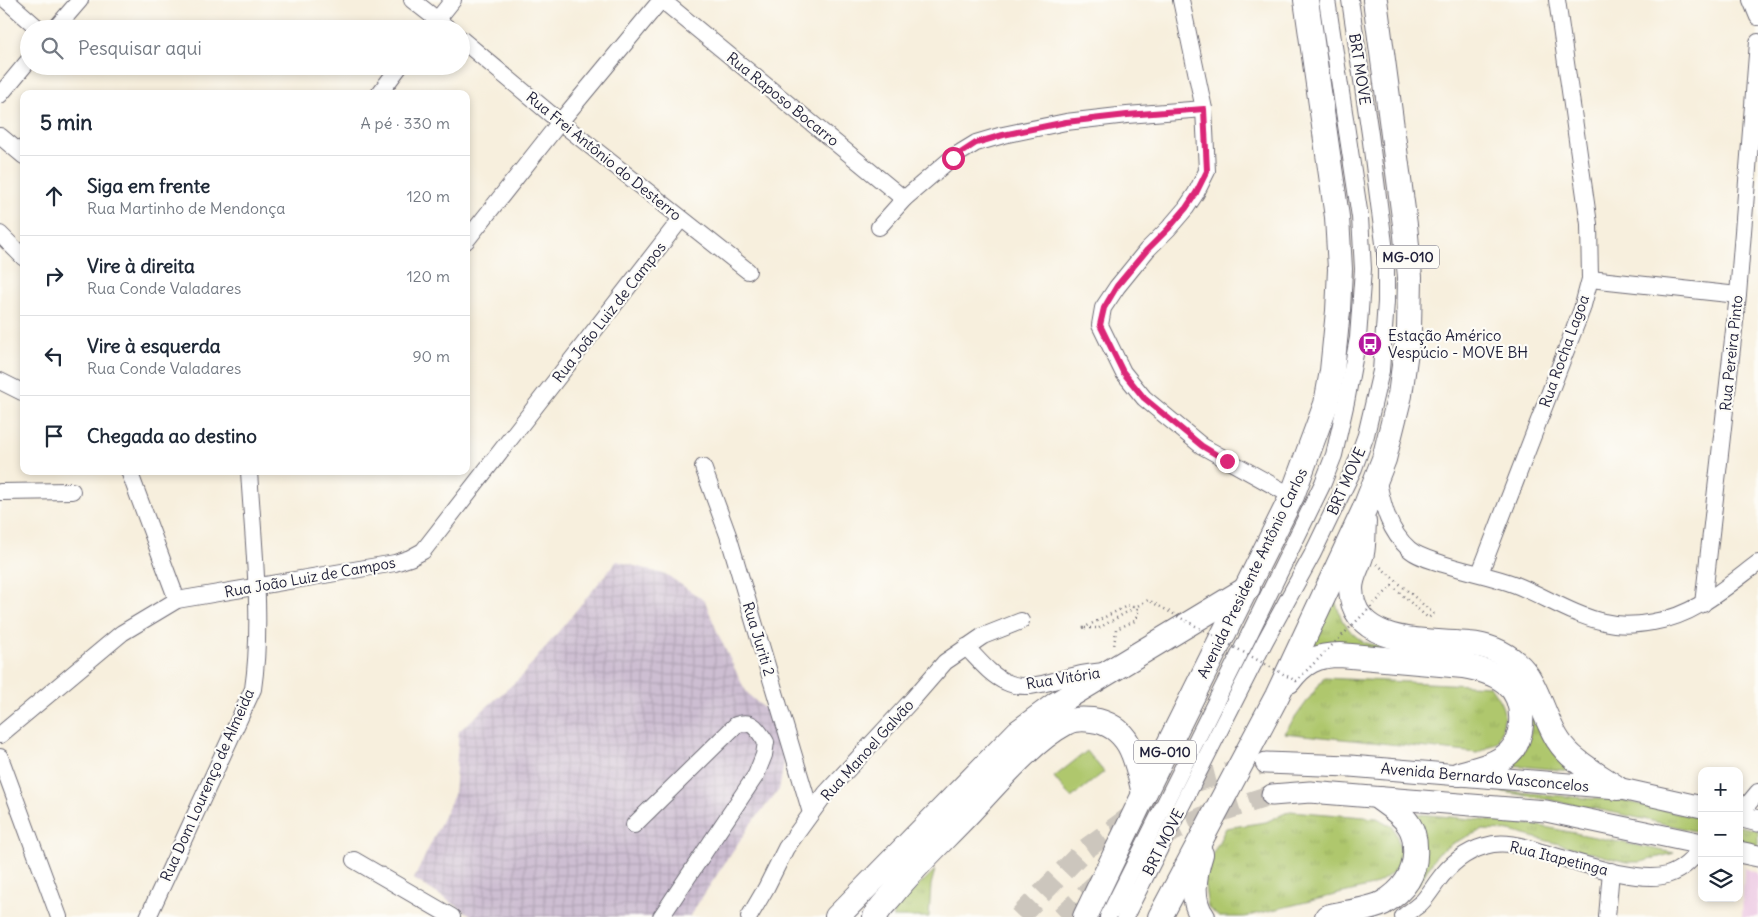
<!DOCTYPE html>
<html lang="pt">
<head>
<meta charset="utf-8">
<style>
	:root { --surface:#fff; --page:#f6f6f7; --text:#1f2937; --muted:#747a83; --line:#e0e1e3 }
	body { margin:0; font-family:Delius,sans-serif; background:var(--page); color:var(--text) }
	.controls { position:absolute; right:15px; bottom:15px; display:grid; overflow:hidden; border-radius:10px; box-shadow:0 2px 8px #0003 }
	.controls button { width:45px; height:45px; display:grid; place-items:center; padding:0; border:0; border-bottom:1px solid var(--line); background:var(--surface); color:var(--text); font:25px sans-serif }
	.stop { position:absolute; width:15px; height:15px; margin:-11px; border:4px solid #db2777; border-radius:50%; background:#fff }
	.stop.end { background:#db2777; border-color:#fff; box-shadow:0 1px 5px #0008 }
	.list { margin:0; padding:0; list-style:none }
	h2 { display:flex; justify-content:space-between; align-items:center; height:65px; margin:0; padding:0 20px; font-size:21px }
	h2 small { font-size:16px; font-weight:400; color:var(--muted) }
	.list li { display:grid; grid-template-columns:32px 1fr auto; gap:15px; align-items:center; box-sizing:border-box; height:80px; padding:0 20px; border-top:1px solid var(--line) }
	.list b { display:block; font-size:19px; white-space:nowrap }
	.list p { margin:0; font-size:16px; white-space:nowrap; color:var(--muted) }
	.list em { font-size:16px; font-style:normal; color:var(--muted) }
	.icon { flex:none; width:28px; height:28px; fill:none; stroke:currentColor; stroke-width:2; stroke-linecap:round; stroke-linejoin:round }
	.map { position:relative; flex:none; width:1758px; height:917px; overflow:hidden }
	.search { position:absolute; background:var(--surface); box-shadow:0 2px 8px #0003; left:20px; top:20px; width:450px; height:55px; display:flex; align-items:center; gap:12px; box-sizing:border-box; padding:0 18px; border-radius:28px; color:var(--muted); font-size:19px }
	.panel { position:absolute; background:var(--surface); box-shadow:0 2px 8px #0003; left:20px; top:90px; width:450px; height:385px; border-radius:10px }
	.map>svg:first-child { display:block }
</style>
</head>
<body>
<div class="map">
<svg width="1758" height="917" viewBox="0 0 1758 917">
	<defs>
		<pattern id="industrial-grid" width="8" height="8" patternUnits="userSpaceOnUse" patternTransform="scale(1.25)"><rect width="8" height="8" fill="#cdbed2"/><path d="M0 4h8M4 0v8" fill="none" stroke="#b0a3b5"/></pattern>
		<pattern id="grass-tufts" width="24" height="20" patternUnits="userSpaceOnUse" patternTransform="scale(1.25)"><rect width="24" height="20" fill="#afc76d"/><path d="M3 7l-1-3M5 7V3M7 7l1-3M15 17l-1-3M17 17v-4M19 17l1-3" fill="none" stroke="#96ab5f"/></pattern>
	</defs>
	<rect width="100%" height="100%" fill="#fdfcf7"/>
	<filter id="ink" filterUnits="userSpaceOnUse"><feTurbulence type="fractalNoise" baseFrequency=".02" numOctaves="2"/><feDisplacementMap in="SourceGraphic" scale="10" xChannelSelector="R" yChannelSelector="G"/><feConvolveMatrix kernelMatrix="1 2 1 2 8 2 1 2 1" color-interpolation-filters="sRGB"/></filter>
	<filter id="wash" filterUnits="userSpaceOnUse"><feTurbulence type="fractalNoise" baseFrequency=".0096" numOctaves="4" result="noise"/><feDisplacementMap in="SourceGraphic" scale="20" xChannelSelector="R" yChannelSelector="G"/><feGaussianBlur stdDeviation="1.12" result="paint"/><feColorMatrix in="noise" values="0 0 0 0 0 0 0 0 0 0 0 0 0 0 0 0 0 1.4 0 .05"/><feComposite in="paint" operator="in"/></filter>
	<g filter="url(#wash)">
		<rect width="100%" height="100%" fill="#f7efdd"/>
		<path fill="#efd0e6" d="M 1744,868 L 1758,873 L 1758,917 L 1742,917 Z"/>
		<path fill="url(#industrial-grid)" d="M 617,561 L 667,575 L 705,601 L 718,634 L 744,688 L 750,696 L 776,719 L 786,751 L 779,790 L 752,822 L 689,917 L 474,917 L 414,879 L 454,795 L 459,731 L 520,678 Z"/>
		<g fill="url(#grass-tufts)" stroke="#687454">
			<path d="M 1334,598 L 1342,620 L 1352,633 L 1363,642 L 1387,648 L 1415,650 L 1474,651 L 1489,654 L 1499,658 L 1514,669 L 1522,679 L 1538,725 L 1555,754 L 1570,771 L 1510,765 L 1526,747 L 1531,731 L 1531,710 L 1526,694 L 1518,678 L 1503,664 L 1487,655 L 1453,652 L 1395,653 L 1335,650 L 1307,653 Z"/>
			<path d="M 1324,678 L 1490,686 C 1507,710 1507,714 1498,742 L 1477,753 L 1284,733 Z"/>
			<path d="M 1487,789 L 1594,799 L 1615,799 L 1702,818 L 1702,833 C 1631,815 1559,801 1487,789 Z"/>
			<path d="M 1290,811 L 1377,818 L 1393,827 C 1407,860 1403,869 1372,886 L 1244,917 L 1219,917 L 1208,908 L 1203,873 L 1226,828 L 1266,822 Z"/>
			<path d="M 1408,813 L 1535,825 L 1674,853 L 1641,862 L 1626,862 L 1510,831 L 1482,830 L 1453,843 L 1437,854 L 1420,882 L 1412,892 Z"/>
			<path d="M 1739,826 L 1758,830 L 1758,846 L 1739,841 Z"/>
			<path d="M 935,870 L 931,885 L 929,917 L 893,917 L 894,910 Z"/>
		</g>
		<path fill="#afc76d" stroke="#687454" d="M 1087,751 L 1104,772 L 1071,798 L 1054,777 Z"/>
	</g>
	<g filter="url(#ink)">
		<g fill="none" stroke-linecap="round" stroke-linejoin="round">
			<g stroke="#ccc6bd" stroke-width="21" stroke-dasharray="21 11" stroke-linecap="butt">
				<path d="M 1019,917 L 1083,851 L 1138,811 L 1199,780 L 1266,763"/>
				<path d="M 1061,917 L 1108,873 L 1148,843 L 1203,817 L 1272,795"/>
			</g>
			<g stroke="#6d6a74" stroke-width="18">
				<g id="minor">
					<path d="M 6,0 L 39,29"/>
					<path d="M 412,0 L 449,29"/>
					<path d="M 662,0 L 904,199"/>
					<path d="M 1181,0 L 1204,109 L 1207,171 L 1196,193 L 1186,208 L 1168,229 L 1147,250 L 1117,287 L 1103,308 L 1100,325 L 1123,372 L 1144,398 L 1202,446 L 1292,496"/>
					<path d="M 1751,0 L 1758,17"/>
					<path d="M 55,29 L 80,0"/>
					<path d="M 430,29 L 453,0"/>
					<path d="M 461,39 L 560,122 L 748,271"/>
					<path d="M 379,94 L 400,66"/>
					<path d="M 0,95 L 29,60"/>
					<path d="M 0,136 L 24,156"/>
					<path d="M 879,227 L 904,199 L 953,157 L 976,143 L 1003,135 L 1066,122 L 1127,115 L 1204,109"/>
					<path d="M 0,234 L 24,258"/>
					<path d="M 466,241 L 560,122 L 661,0"/>
					<path d="M 1590,279 L 1738,295"/>
					<path d="M 0,381 L 22,392"/>
					<path d="M 703,467 L 728,535 L 811,813"/>
					<path d="M 129,471 L 177,600"/>
					<path d="M 1377,478 C 1383,504 1387,529 1409,549 C 1418,557 1432,560 1443,564 C 1468,572 1492,576 1516,585 C 1544,596 1575,616 1604,622 C 1619,626 1637,625 1653,622 C 1694,616 1726,587 1758,563"/>
					<path d="M 0,492 L 72,491"/>
					<path d="M 1480,573 L 1582,309 L 1590,279 L 1589,224 L 1557,0"/>
					<path d="M 1703,604 L 1738,295 L 1758,42"/>
					<path d="M 966,647 C 978,659 990,675 1006,682 C 1028,693 1055,679 1077,675 C 1086,673 1095,672 1104,671"/>
					<path d="M 0,735 L 122,633 L 177,600 L 395,563 L 410,558 L 423,551 L 681,219"/>
					<path d="M 0,757 L 59,917"/>
					<path d="M 1739,815 L 1758,792"/>
					<path d="M 634,825 L 736,725 C 753,719 757,729 766,742 L 764,755 L 756,775 L 661,917"/>
					<path d="M 354,860 L 452,917"/>
					<path d="M 148,917 L 253,689 C 263,621 253,540 249,471"/>
					<path d="M 749,917 L 766,888 L 786,848 L 826,793 L 912,700 L 945,662 L 983,636 L 1021,621"/>
					<path d="M 1108,917 L 1249,635 L 1323,483 L 1334,455 L 1346,402 L 1358,338 L 1363,269 L 1360,217 L 1327,0"/>
					<path d="M 1125,917 L 1265,641 L 1312,555 L 1354,468 L 1366,435 L 1381,371 L 1386,302 L 1386,259 L 1370,134 L 1350,0"/>
					<path d="M 1403,917 C 1409,912 1415,908 1421,903 C 1427,897 1432,889 1437,882 C 1449,865 1464,852 1485,846 C 1503,840 1523,846 1541,852 C 1572,860 1637,884 1667,875 C 1683,870 1693,859 1702,846"/>
					<path d="M 1607,917 L 1611,871"/>
				</g>
			</g>
			<g stroke="#6d6a74" stroke-width="23">
				<g id="major">
					<path d="M 1266,763 L 1350,766 L 1617,788 L 1702,807"/>
					<path d="M 1272,795 L 1310,792 L 1546,811 L 1702,844"/>
					<path d="M 1739,816 L 1758,821"/>
					<path d="M 1739,852 L 1758,856"/>
				</g>
			</g>
			<g stroke="#6d6a74" stroke-width="26">
				<g id="highway">
					<path d="M 1364,522 C 1363,532 1364,544 1362,553 C 1359,566 1351,575 1351,589 C 1353,647 1429,640 1469,644 C 1486,645 1504,652 1517,664 C 1536,679 1544,719 1558,740 C 1571,761 1597,774 1617,788"/>
					<path d="M 1289,681 C 1303,662 1317,655 1340,655 L 1463,666 C 1497,672 1524,684 1521,724 C 1520,734 1517,746 1509,753 C 1496,765 1476,769 1459,774"/>
					<path d="M 1201,854 C 1195,873 1190,900 1203,917"/>
					<path d="M 837,917 L 1018,732 L 1056,704 L 1248,588"/>
					<path d="M 875,917 C 878,909 886,902 891,896 C 913,868 939,844 964,818 C 992,789 1030,742 1066,723 C 1073,719 1084,719 1092,720 C 1131,725 1137,762 1144,794"/>
					<path d="M 1085,917 L 1148,786 L 1292,496 L 1326,404 L 1332,371 L 1338,311 L 1340,269 L 1337,217 L 1306,0"/>
					<path d="M 1160,917 L 1277,696 L 1364,510 L 1384,459 L 1400,395 L 1409,329 L 1410,277 L 1405,225 L 1375,0"/>
					<path d="M 1327,917 C 1342,913 1370,910 1383,903 C 1405,890 1417,872 1415,847 C 1415,839 1413,831 1409,825 C 1402,814 1390,806 1380,799"/>
				</g>
			</g>
			<g stroke="#6d6a74" stroke-width="2.5" stroke-dasharray="1 4" stroke-linecap="butt">
				<path d="M 1377,564 L 1434,614"/>
				<path d="M 1083,628 L 1129,605 L 1139,610 L 1135,621 L 1116,629 L 1114,647"/>
				<path d="M 1085,628 L 1099,628"/>
			</g>
			<use href="#minor" stroke="#fff" stroke-width="16"/>
			<use href="#major" stroke="#fff" stroke-width="21"/>
			<use href="#highway" stroke="#fff" stroke-width="24"/>
			<path stroke="#6d6a74" stroke-width="2.5" stroke-dasharray="1 4" stroke-linecap="butt" d="M 1099,628 L 1148,600 L 1296,681 L 1392,586 L 1428,618 L 1434,614"/>
		</g>
	</g>
	<g fill="none" stroke-linecap="round" stroke-linejoin="round" filter="url(#ink)">
		<path stroke="#db2777" stroke-width="6" d="M 953,158 L 976,143 L 1003,135 L 1066,122 L 1127,115 L 1204,109 L 1207,171 L 1196,193 L 1186,208 L 1168,229 L 1147,250 L 1117,286 L 1104,308 L 1100,325 L 1123,372 L 1144,398 L 1202,446 L 1227,461"/>
	</g>
	<defs>
		<g id="bus-disc" transform="scale(1.25)"><circle r="9.5" fill="#b5179e" stroke="#fdfcf7"/><path d="M-5-6H5V4H4V6H2V4H-2V6H-4V4H-5ZM-3.5-4V0h7V-4ZM-3.5 1.2v1.5H-2V1.2ZM2 1.2v1.5H3.5V1.2Z" fill="#fff"/></g>
	</defs>
	<g fill-rule="evenodd">
		<use href="#bus-disc" x="1370" y="344"/>
	</g>
	<g text-anchor="middle" dominant-baseline="central" stroke-width="4.5" stroke-linejoin="round" paint-order="stroke">
		<g fill="#fdfcf7" stroke="#646373" stroke-width="1">
			<rect x="1377" y="245.5" width="62" height="23" rx="4"/>
			<rect x="1134" y="740.5" width="62" height="23" rx="4"/>
		</g>
		<g font-size="14" font-weight="bold" fill="#22223b">
			<text x="1408" y="257">MG-010</text>
			<text x="1165" y="752">MG-010</text>
		</g>
		<g font-size="15" fill="#22223b" stroke="#fdfcf7">
			<text transform="translate(1360 69) rotate(81)">BRT MOVE</text>
			<text transform="translate(783 99) rotate(39)">Rua Raposo Bocarro</text>
			<text transform="translate(604 156) rotate(39)">Rua Frei Antônio do Desterro</text>
			<text transform="translate(609 312) rotate(-52)">Rua João Luiz de Campos</text>
			<text transform="translate(1564 351) rotate(-70)">Rua Rocha Lagoa</text>
			<text transform="translate(1731 353) rotate(-84)">Rua Pereira Pinto</text>
			<text transform="translate(1346 481) rotate(-66)">BRT MOVE</text>
			<text transform="translate(1252 573) rotate(-64)">Avenida Presidente Antônio Carlos</text>
			<text transform="translate(310 577) rotate(-10)">Rua João Luiz de Campos</text>
			<text transform="translate(759 639) rotate(73)">Rua Juriti 2</text>
			<text transform="translate(1063 678) rotate(-9)">Rua Vitória</text>
			<text transform="translate(867 750) rotate(-48)">Rua Manoel Galvão</text>
			<text transform="translate(1485 777) rotate(5)">Avenida Bernardo Vasconcelos</text>
			<text transform="translate(207 785) rotate(-66)">Rua Dom Lourenço de Almeida</text>
			<text transform="translate(1163 842) rotate(-63)">BRT MOVE</text>
			<text transform="translate(1559 858) rotate(14)">Rua Itapetinga</text>
		</g>
		<g font-size="15" fill="#22223b" stroke="#fdfcf7" text-anchor="start">
			<text x="1388" y="335">Estação Américo<tspan x="1388" dy="17">Vespúcio - MOVE BH</tspan></text>
		</g>
	</g>
</svg>
<div class="controls">
<button>+</button>
<button>−</button>
<button><svg class="icon" aria-label="layers" viewBox="0 0 24 24"><path d="M12 4l9 5-9 5-9-5zM3 14l9 5 9-5"/></svg></button>
</div>
<div class="stop" style="left:953px;top:158px"></div>
<div class="stop end" style="left:1227px;top:461px"></div>
<div class="search"><svg class="icon" aria-label="search" viewBox="0 0 24 24"><circle cx="10" cy="10" r="6"/><path d="M15 15l6 6"/></svg>Pesquisar aqui</div>
<section class="panel">
<h2>5 min<small>A pé · 330 m</small></h2>
<ul class="list">
<li><svg class="icon" aria-label="ahead" viewBox="0 0 24 24"><path d="M12 20V5M6 11l6-6 6 6"/></svg><div><b>Siga em frente</b><p>Rua Martinho de Mendonça</p></div><em>120 m</em></li>
<li><svg class="icon" aria-label="right" viewBox="0 0 24 24"><path d="M7 20v-9h11M14 6l5 5-5 5"/></svg><div><b>Vire à direita</b><p>Rua Conde Valadares</p></div><em>120 m</em></li>
<li><svg class="icon" aria-label="left" viewBox="0 0 24 24"><path d="M17 20v-9H6M10 6l-5 5 5 5"/></svg><div><b>Vire à esquerda</b><p>Rua Conde Valadares</p></div><em>90 m</em></li>
<li><svg class="icon" aria-label="arrive" viewBox="0 0 24 24"><path d="M6 21V4h12l-3 4 3 4H6"/></svg><div><b>Chegada ao destino</b></div></li>
</ul>
</section>
</div>
</body>
</html>
